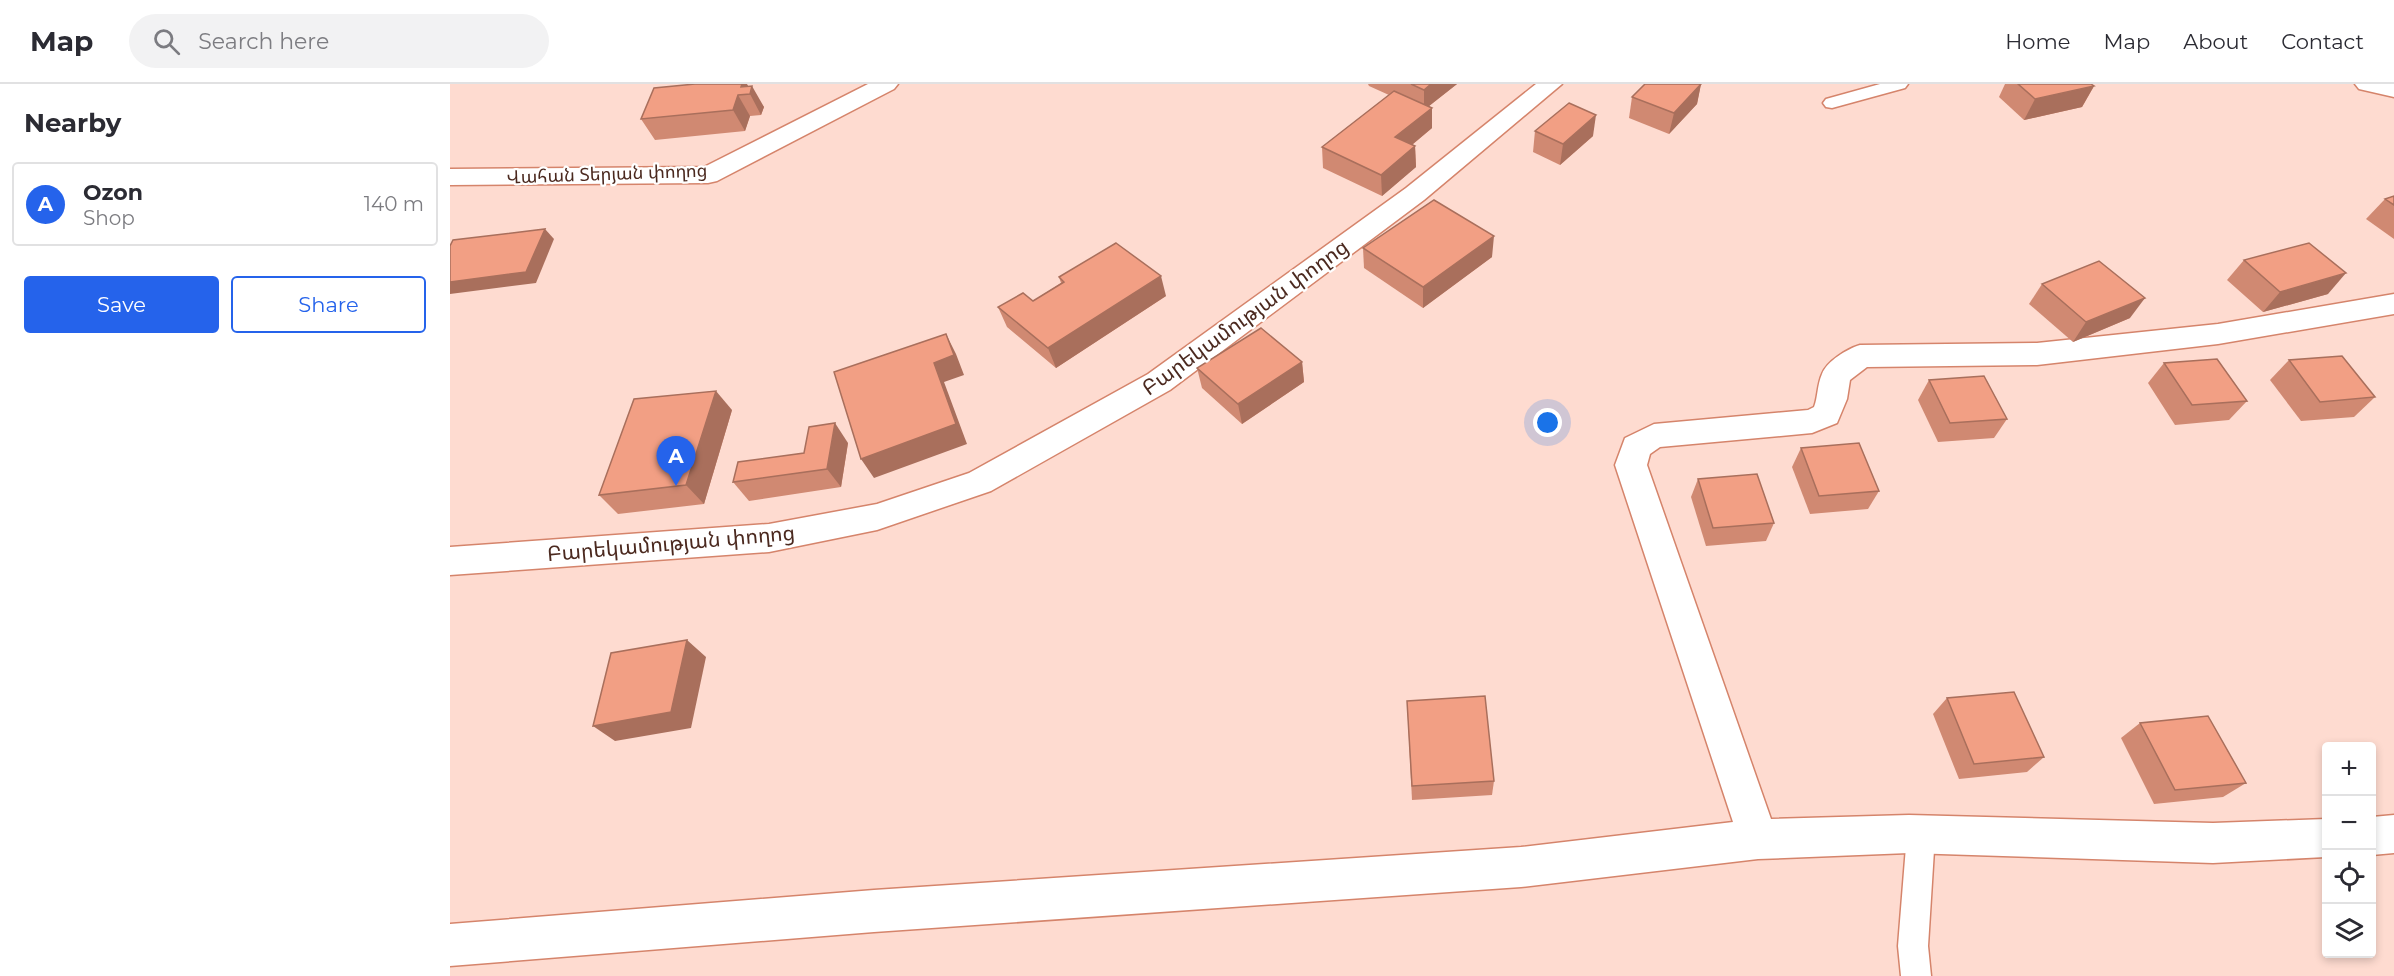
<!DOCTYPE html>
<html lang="en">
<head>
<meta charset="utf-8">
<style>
	:root { --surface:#fff; --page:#f2f2f3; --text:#2b2b33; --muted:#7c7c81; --line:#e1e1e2; --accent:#2563eb }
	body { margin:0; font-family:Montserrat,"Noto Sans Armenian",sans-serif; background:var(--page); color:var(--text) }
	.controls { position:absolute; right:18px; bottom:18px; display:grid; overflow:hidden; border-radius:6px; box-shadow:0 3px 9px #0003 }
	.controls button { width:54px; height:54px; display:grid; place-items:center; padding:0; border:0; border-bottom:2px solid var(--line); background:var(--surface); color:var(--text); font:30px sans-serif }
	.you { position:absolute; left:1098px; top:339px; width:21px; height:21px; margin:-15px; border:4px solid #fff; border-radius:50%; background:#1a73e8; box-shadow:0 0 0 9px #1a73e833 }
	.badge { display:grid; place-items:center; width:39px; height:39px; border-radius:50%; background:var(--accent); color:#fff; font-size:20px; font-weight:700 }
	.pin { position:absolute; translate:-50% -50px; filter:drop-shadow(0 2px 3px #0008) }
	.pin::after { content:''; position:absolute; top:32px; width:21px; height:18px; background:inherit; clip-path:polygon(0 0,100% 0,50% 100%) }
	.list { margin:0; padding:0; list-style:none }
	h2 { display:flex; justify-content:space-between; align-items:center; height:78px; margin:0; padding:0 24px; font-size:26px }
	h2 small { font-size:20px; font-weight:400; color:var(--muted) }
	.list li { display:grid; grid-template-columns:39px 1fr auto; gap:18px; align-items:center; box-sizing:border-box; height:84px; margin:0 12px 12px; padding:0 12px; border:2px solid var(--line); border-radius:6px }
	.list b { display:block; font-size:22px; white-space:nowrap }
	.list p { margin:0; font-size:20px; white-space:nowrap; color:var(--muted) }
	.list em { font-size:20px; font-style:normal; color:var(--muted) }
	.actions { display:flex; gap:12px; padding:18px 24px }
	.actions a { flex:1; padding:14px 0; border:2px solid var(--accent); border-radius:6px; text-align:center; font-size:21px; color:var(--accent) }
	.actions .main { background:var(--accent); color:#fff }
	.icon { flex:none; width:33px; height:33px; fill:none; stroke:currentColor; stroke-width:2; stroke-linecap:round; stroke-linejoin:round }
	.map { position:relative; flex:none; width:1944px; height:892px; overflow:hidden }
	header { display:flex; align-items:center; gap:36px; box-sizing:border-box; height:84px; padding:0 30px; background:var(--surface); border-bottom:2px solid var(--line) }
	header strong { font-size:28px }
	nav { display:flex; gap:33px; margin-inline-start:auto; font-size:21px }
	.search { width:420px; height:54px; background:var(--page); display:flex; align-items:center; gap:15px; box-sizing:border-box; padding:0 21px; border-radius:33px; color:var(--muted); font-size:22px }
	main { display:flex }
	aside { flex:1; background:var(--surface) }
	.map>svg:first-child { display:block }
</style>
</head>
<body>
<header>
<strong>Map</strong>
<div class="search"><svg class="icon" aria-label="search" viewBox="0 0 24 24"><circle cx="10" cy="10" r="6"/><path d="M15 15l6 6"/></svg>Search here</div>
<nav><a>Home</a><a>Map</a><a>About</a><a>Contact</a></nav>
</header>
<main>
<aside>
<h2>Nearby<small></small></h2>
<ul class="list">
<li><span class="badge">A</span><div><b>Ozon</b><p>Shop</p></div><em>140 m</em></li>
</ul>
<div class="actions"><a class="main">Save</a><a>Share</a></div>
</aside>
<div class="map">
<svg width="1944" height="892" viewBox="0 0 1944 892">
	<rect width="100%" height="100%" fill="#fedbd0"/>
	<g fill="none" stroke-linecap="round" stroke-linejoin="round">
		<g stroke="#d5846b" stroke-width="3">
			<g id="service">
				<path d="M 1430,0 L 1458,0 L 1455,4 L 1382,24 L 1376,23 L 1373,19 L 1376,15 Z"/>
				<path d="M 1471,736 L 1481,740 L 1485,750 L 1478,862 L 1481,892 L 1451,892 L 1448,862 L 1457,750 L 1461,740 Z"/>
			</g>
		</g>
		<g stroke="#d5846b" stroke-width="3">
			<g id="minor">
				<path d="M 418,0 L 448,0 L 444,5 L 267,97 L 258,99 L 0,101 L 0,85 L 254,83 Z"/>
				<path d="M 1086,0 L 1112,0 L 974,116 L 720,306 L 541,407 L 427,446 L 319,468 L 0,491 L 0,463 L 319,440 L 427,420 L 519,389 L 698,290 L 956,104 Z"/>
				<path d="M 1905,0 L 1944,0 L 1944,13 L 1909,5 Z"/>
				<path d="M 1944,210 L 1944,230 L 1768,260 L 1587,281 L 1417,283 L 1400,296 L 1397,315 L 1387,339 L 1362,349 L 1210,363 L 1200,370 L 1197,381 L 1321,735 L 1459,731 L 1763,739 L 1876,735 L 1876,773 L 1763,779 L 1459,769 L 1308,775 L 1071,803 L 424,848 L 0,882 L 0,840 L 424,806 L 1071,763 L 1283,738 L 1165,381 L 1175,354 L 1204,340 L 1358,326 L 1364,323 C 1368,313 1367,301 1372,290 C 1377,277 1397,265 1410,261 L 1587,259 L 1768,240 Z"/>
				<path d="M 1944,731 L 1944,769 L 1922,771 L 1922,733 Z"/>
			</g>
		</g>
		<use href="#service" fill="#fff" fill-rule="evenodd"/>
		<use href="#minor" fill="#fff" fill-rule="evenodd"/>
	</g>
	<g fill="#d08972">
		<path d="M 918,0 L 1007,0 L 979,22 L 982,24 L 982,44 L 962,61 L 965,62 L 966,83 L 932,112 L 873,84 L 872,63 L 939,11 L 919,2 Z"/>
		<path d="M 1195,0 L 1251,0 L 1247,20 L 1219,50 L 1179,34 L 1182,13 Z"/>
		<path d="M 1555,0 L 1641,0 L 1644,2 L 1632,23 L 1574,36 L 1549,13 Z"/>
		<path d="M 298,3 L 314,23 L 311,31 L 300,32 L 295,47 L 205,56 L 191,35 Z"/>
		<path d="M 1085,47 L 1143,52 L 1110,81 L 1083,68 Z"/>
		<path d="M 1944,112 L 1944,155 L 1916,135 L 1935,115 Z"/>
		<path d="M 913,164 L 1042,173 L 973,224 L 914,184 Z"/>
		<path d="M 1794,176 L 1878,210 L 1813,228 L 1777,196 Z"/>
		<path d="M 609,193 L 716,212 L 606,284 L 557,243 L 548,223 L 583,217 L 611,199 Z"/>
		<path d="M 1592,200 L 1680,234 L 1623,258 L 1579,220 Z"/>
		<path d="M 1839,276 L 1925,313 L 1904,333 L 1851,337 L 1820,296 Z"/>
		<path d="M 852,278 L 854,298 L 792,340 L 752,304 L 747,284 Z"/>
		<path d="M 1714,279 L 1797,317 L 1779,336 L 1725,341 L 1698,299 Z"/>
		<path d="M 1479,296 L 1557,335 L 1544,354 L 1488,358 L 1468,316 Z"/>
		<path d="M 282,326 L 254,420 L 168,430 L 149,411 Z"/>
		<path d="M 398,359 L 391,403 L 299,417 L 283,398 Z"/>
		<path d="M 1351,364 L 1429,407 L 1418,425 L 1360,430 L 1342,383 Z"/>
		<path d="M 1248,395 L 1324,439 L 1316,457 L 1256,462 L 1241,413 Z"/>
		<path d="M 1497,614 L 1594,673 L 1577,688 L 1509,695 L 1483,630 Z"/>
		<path d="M 957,617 L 1044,697 L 1042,711 L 962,716 Z"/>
		<path d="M 1690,639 L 1796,699 L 1773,713 L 1704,720 L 1671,654 Z"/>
	</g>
	<g fill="#a96f5c">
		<path d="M 292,0 L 297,0 L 301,7 L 302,2 L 314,23 L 311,31 L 300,10 L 291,3 Z"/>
		<path d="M 981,0 L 1007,0 L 974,26 L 974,6 Z"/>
		<path d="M 1251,0 L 1247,20 L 1219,50 L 1224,29 Z"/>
		<path d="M 1644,2 L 1632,23 L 1574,36 L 1585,15 Z"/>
		<path d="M 288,11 L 300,32 L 295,47 L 283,26 Z"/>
		<path d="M 982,24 L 982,44 L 946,74 L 945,53 Z"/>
		<path d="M 1146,31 L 1143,52 L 1110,81 L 1113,60 Z"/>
		<path d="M 965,62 L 966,83 L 932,112 L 931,91 Z"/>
		<path d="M 95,145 L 104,155 L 86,199 L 0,210 L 0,198 Z"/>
		<path d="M 1044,152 L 1042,173 L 973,224 L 973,203 Z"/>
		<path d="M 1896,189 L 1878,210 L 1813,228 L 1830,208 Z"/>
		<path d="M 711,192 L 716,212 L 606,284 L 598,264 Z"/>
		<path d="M 1695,214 L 1680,234 L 1623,258 L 1636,238 Z"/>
		<path d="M 496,250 L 506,270 L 514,291 L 494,298 L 517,360 L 424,394 L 411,375 L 484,279 Z"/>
		<path d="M 852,278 L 854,298 L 792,340 L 788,320 Z"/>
		<path d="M 266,307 L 282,326 L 254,420 L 236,401 Z"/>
		<path d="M 385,339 L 398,359 L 391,403 L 377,385 Z"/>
		<path d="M 237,556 L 256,573 L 241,644 L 165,657 L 143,642 Z"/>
	</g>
	<g fill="#f29f84" stroke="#a96f5c" stroke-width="1.5">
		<path d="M 245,0 L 292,0 L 291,3 L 302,2 L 300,10 L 288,11 L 283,26 L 191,35 L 204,4 Z"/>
		<path d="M 961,0 L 981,0 L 974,6 Z"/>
		<path d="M 1195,0 L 1251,0 L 1224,29 L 1182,13 Z"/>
		<path d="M 1568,0 L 1641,0 L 1644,2 L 1585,15 Z"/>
		<path d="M 944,7 L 982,24 L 945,53 L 965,62 L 931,91 L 872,63 Z"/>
		<path d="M 1119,19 L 1146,31 L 1113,60 L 1085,47 Z"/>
		<path d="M 1944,112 L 1944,121 L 1935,115 Z"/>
		<path d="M 984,116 L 1044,152 L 973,203 L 913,164 Z"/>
		<path d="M 95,145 L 76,188 L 0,198 L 0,162 L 3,156 Z"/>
		<path d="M 666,159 L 711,192 L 598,264 L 548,223 L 573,209 L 583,217 L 614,198 L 609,193 Z"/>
		<path d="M 1859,159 L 1896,189 L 1830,208 L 1794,176 Z"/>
		<path d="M 1649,177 L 1695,214 L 1636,238 L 1592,200 Z"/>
		<path d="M 811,244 L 852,278 L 788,320 L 747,284 Z"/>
		<path d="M 496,250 L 504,271 L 484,279 L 506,340 L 411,375 L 384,288 Z"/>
		<path d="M 1892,272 L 1925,313 L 1870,318 L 1839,276 Z"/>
		<path d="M 1767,275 L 1797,317 L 1742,321 L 1714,279 Z"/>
		<path d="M 1534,292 L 1557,335 L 1500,339 L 1479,296 Z"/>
		<path d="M 266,307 L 236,401 L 149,411 L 184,315 Z"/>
		<path d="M 385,339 L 377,385 L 283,398 L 288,378 L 354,369 L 359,343 Z"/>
		<path d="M 1409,359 L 1429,407 L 1369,412 L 1351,364 Z"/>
		<path d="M 1307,390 L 1324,439 L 1263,444 L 1248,395 Z"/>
		<path d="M 237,556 L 221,628 L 143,642 L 161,569 Z"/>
		<path d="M 1564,608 L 1594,673 L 1524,680 L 1497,614 Z"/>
		<path d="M 1035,612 L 1044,697 L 962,702 L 957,617 Z"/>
		<path d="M 1758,632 L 1796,699 L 1725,706 L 1690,639 Z"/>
	</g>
	<g text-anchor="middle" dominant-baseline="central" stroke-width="4.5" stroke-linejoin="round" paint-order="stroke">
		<g font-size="18" fill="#4b291f" stroke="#fff">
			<text transform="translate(157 90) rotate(-2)">Վահան Տերյան փողոց</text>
		</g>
		<g font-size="21" fill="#4b291f" stroke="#fff">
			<text transform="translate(795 233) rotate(-36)">Բարեկամության փողոց</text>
			<text transform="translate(221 459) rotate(-5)">Բարեկամության փողոց</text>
		</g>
	</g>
</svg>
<div class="controls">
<button>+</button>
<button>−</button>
<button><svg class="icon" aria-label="locate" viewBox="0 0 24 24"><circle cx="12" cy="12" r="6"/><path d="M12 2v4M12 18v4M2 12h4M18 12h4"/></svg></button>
<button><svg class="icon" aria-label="layers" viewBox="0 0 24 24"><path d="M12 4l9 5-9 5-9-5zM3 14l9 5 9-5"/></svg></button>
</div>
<div class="you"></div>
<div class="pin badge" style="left:226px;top:402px">A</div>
</div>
</main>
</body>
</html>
